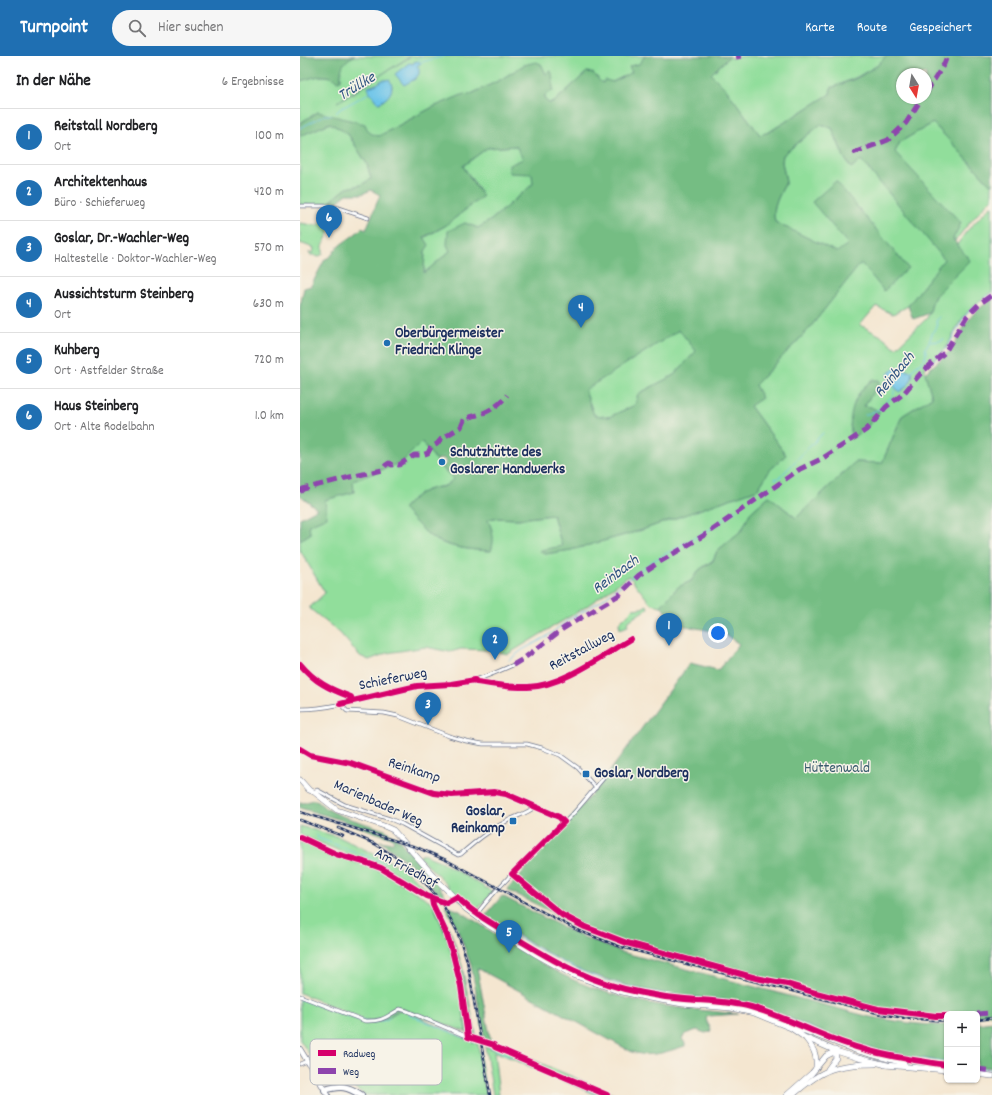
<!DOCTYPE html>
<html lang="de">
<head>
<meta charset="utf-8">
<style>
	:root { --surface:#fff; --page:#f6f6f6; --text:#202124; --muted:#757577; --line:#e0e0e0; --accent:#1f6fb2 }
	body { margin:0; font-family:Dekko,sans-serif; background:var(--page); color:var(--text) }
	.controls { position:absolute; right:12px; bottom:12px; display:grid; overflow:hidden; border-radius:6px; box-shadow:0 1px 3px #0004 }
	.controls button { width:36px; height:36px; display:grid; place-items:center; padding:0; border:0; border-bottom:1px solid var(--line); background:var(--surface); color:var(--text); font:20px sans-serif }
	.compass { position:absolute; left:596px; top:12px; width:36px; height:36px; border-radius:50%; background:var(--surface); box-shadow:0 1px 3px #0004; rotate:169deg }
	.you { position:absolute; left:418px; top:577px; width:14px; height:14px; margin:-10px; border:3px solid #fff; border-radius:50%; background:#1a73e8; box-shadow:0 0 0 6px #1a73e833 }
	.badge { display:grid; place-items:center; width:26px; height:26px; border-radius:50%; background:var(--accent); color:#fff; font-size:13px; font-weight:700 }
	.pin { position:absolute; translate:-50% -33px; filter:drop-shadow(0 1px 2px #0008) }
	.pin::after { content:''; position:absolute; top:21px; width:14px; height:12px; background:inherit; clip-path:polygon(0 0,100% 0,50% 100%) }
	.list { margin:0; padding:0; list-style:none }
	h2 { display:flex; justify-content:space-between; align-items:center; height:52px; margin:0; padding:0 16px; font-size:17px }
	h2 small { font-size:13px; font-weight:400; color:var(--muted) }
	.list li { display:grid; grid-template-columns:26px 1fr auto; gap:12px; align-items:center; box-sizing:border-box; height:56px; padding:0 16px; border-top:1px solid var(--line) }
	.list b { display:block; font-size:15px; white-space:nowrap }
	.list p { margin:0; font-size:13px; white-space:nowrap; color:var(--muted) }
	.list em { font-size:13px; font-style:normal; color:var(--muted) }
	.icon { flex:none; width:22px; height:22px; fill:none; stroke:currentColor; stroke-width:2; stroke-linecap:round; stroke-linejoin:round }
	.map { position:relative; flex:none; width:692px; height:1039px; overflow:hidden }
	header { display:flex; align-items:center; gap:24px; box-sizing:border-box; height:56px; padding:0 20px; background:var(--accent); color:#fff }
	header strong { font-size:19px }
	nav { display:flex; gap:22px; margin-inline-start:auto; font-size:14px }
	.search { width:280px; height:36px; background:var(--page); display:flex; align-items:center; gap:10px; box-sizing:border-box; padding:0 14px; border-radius:22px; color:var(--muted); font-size:15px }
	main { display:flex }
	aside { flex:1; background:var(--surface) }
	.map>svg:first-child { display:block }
</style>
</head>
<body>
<header>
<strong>Turnpoint</strong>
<div class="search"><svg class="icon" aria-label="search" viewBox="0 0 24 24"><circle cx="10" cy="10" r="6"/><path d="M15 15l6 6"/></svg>Hier suchen</div>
<nav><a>Karte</a><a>Route</a><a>Gespeichert</a></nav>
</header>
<main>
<aside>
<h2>In der Nähe<small>6 Ergebnisse</small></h2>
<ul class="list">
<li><span class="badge">1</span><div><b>Reitstall Nordberg</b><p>Ort</p></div><em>100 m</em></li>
<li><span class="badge">2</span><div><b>Architektenhaus</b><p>Büro · Schieferweg</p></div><em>420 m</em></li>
<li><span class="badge">3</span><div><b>Goslar, Dr.-Wachler-Weg</b><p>Haltestelle · Doktor-Wachler-Weg</p></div><em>570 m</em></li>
<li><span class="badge">4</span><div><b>Aussichtsturm Steinberg</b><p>Ort</p></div><em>630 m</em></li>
<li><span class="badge">5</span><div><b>Kuhberg</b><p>Ort · Astfelder Straße</p></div><em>720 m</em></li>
<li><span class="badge">6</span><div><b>Haus Steinberg</b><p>Ort · Alte Rodelbahn</p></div><em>1.0 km</em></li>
</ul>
</aside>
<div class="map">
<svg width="692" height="1039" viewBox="0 0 692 1039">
	<rect width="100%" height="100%" fill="#f7f3e8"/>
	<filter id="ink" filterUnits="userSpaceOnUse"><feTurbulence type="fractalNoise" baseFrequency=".025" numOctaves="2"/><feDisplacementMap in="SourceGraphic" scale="8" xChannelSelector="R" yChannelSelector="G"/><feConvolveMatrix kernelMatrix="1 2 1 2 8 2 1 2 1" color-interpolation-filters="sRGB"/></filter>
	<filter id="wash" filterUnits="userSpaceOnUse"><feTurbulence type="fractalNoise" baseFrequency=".012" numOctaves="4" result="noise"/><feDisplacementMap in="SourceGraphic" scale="16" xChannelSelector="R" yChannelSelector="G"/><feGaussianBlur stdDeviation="0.9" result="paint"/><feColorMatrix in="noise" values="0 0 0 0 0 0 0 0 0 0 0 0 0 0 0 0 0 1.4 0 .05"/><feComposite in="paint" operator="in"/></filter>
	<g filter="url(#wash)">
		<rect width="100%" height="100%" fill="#f4e6d0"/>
		<g fill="#91de9b" stroke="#56867c" fill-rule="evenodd">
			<path d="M 54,0 L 111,0 L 37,46 L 52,38 L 87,15 L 112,0 L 345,0 L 339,8 L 330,13 L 333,16 L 312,26 L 300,26 L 297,23 L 298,22 L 293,18 L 287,16 L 254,46 L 248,47 L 245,44 L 245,39 L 253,28 L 252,23 L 252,20 L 246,19 L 241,8 L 224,9 L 200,24 L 169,39 L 133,51 L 79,80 L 73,80 L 68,75 L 18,56 L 0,67 L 0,25 C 15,21 25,16 38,25 L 41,22 C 38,11 44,4 54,0 ZM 86,24 L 92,29 C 92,37 87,43 79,47 L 70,37 L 69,31 Z"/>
			<path d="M 430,0 L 431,2 L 445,0 L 586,0 L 578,9 L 557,21 L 531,32 L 530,38 L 469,76 L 460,79 L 425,32 L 411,18 Z"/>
			<path d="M 30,67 L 48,78 L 67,108 L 71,123 L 61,129 L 47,132 L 27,148 L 0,149 L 0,80 Z"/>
			<path d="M 633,67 L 692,130 L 692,143 L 688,146 L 666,171 L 655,185 L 595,96 L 600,86 Z"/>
			<path d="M 520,69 L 532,72 L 544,101 L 551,112 L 561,104 L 645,203 L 608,250 L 593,258 L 576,250 L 560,269 L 583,281 L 596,292 L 627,262 C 631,255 631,247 635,240 L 670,204 L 657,189 L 666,176 L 692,149 L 692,236 C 678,245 667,255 658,269 C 653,277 651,286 645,293 C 639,300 630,306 624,312 L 632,341 L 602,360 L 582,407 L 555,406 L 496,462 L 469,440 L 450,457 L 442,474 L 417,495 L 413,504 L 399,514 L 391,525 L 378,531 L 361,550 L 351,548 L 329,520 L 284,552 L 208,598 L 191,594 L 161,593 L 150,596 L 126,591 L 87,597 L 69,604 L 60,600 L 40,577 L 9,552 L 25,537 L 0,494 L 0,484 L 10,478 L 9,469 L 25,444 L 54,436 L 53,425 L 102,406 L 122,386 L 146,416 L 153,423 C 144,433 143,429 131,433 C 120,436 110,444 103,453 C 112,462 121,472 130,480 C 145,492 173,494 191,495 L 192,474 L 188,464 L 193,462 L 218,463 L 253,459 L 262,490 L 240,496 L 245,498 L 271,494 L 339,475 L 458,433 L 470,414 L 486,399 L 450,350 L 455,329 L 509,273 L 561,206 L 549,188 L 537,197 L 475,166 C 471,152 480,138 486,126 L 482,106 L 483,99 ZM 573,324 L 580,326 L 564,350 L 571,351 L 550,371 C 552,353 556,334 573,324 Z"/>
			<path d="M 216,90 L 232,118 L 233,128 L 191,164 L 178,172 L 165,167 L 150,195 L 124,217 L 125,195 L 124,182 L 145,170 L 183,140 L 163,110 L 187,92 Z"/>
			<path d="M 27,152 L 31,152 L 33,168 L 23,189 L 23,198 L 18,201 L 13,199 L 10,199 L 9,196 L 13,197 L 14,192 L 0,187 L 0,167 C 20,170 21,173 27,152 Z"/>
			<path d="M 379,274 L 397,295 L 374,319 L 338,338 L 335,349 L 309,361 L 294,359 L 284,334 Z"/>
			<path d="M 347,549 L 348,552 L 327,566 L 328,570 L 320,573 L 319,567 L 333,553 L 342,552 Z"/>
			<path d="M 0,770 L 39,781 L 101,811 L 120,827 L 132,840 L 84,810 L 65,805 L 0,779 Z"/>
			<path d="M 0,786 L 83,816 L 135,848 L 134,850 L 147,881 L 152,898 L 161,931 L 166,976 L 100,952 L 85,963 L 67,965 L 0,937 Z"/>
			<path d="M 123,798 L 140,805 L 193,836 L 177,854 C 165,854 148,830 140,821 C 133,814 126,808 119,801 Z"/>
			<path d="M 0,943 L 66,966 C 85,967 85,962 100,954 L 107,955 L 170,985 L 178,988 L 186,1039 L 65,1039 C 47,1025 48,1029 28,1028 L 22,1023 L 18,1017 L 13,1003 L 11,1001 L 0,984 Z"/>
			<path d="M 191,986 L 315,1039 L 297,1039 L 194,995 L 199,1039 L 193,1039 L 185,990 L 194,994 Z"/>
		</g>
		<g fill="#74bd83" stroke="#487670" fill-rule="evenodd">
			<path d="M 0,0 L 54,0 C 43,5 40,12 41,24 L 38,25 C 25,16 15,21 0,25 Z"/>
			<path d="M 345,0 L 430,0 L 411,18 L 425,32 L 460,79 L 469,76 L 530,38 L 531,32 L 557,22 L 578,9 L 586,0 L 692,0 L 692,130 L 633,67 L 600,86 L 595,96 L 661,167 L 653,183 L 670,205 L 635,240 L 632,246 L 630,257 L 613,263 L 608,250 L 644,203 L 561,104 L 551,112 L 544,101 L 532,72 L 520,69 L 483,99 L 482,106 L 486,126 C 480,138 471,152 475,166 L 537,196 L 548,188 L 512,146 L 536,125 L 608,212 L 584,235 L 561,207 L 509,273 L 455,329 L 462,342 L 450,350 L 486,399 L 470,414 L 458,433 L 339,475 L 271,494 L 245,498 L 240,496 L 241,494 L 262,490 L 253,459 L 218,463 L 193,462 L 188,464 C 193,475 195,484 191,495 C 171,494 147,492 130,480 C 120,472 112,462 103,453 C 110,444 120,436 131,433 C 144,429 143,434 153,423 L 142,411 L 147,407 L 143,402 L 136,404 L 122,386 L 102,406 L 53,425 L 54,436 L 25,444 L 27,461 L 9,469 L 10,478 L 0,484 L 0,462 L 17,453 L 0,439 L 0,251 L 4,232 L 11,230 L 25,203 C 34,200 32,196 39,190 C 46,184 54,180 62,172 L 66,174 L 80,139 L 71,134 L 62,138 L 47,138 L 33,149 L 27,148 L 47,132 L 61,129 L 71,123 L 67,108 L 48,78 L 30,67 L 0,80 L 0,67 L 18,56 L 65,68 C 68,76 71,79 79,80 L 133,51 L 164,38 L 169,39 L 200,24 L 224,9 L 236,6 L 241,8 L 246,18 L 251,15 C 253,18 253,30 253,34 L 245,39 L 245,44 L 249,47 L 254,46 L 287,16 L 293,17 L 298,22 L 298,23 L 302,27 L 306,24 L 313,26 L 332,16 L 329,11 L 330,10 L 339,8 ZM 602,18 L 626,18 L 626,42 L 602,42 ZM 216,90 L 223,103 L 209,109 L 209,117 L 232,118 L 233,128 L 191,164 L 178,172 L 165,167 L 148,175 L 147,189 L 150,195 L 124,217 L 125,195 L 129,189 L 124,181 L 145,170 L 183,140 L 176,131 L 163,110 L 187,92 ZM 379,274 L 396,295 L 374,319 L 338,338 L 335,349 L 309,361 L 294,359 L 285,334 Z"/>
			<path d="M 692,243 L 692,958 L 677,961 L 677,958 L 647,958 L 647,961 L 575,954 L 325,888 L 294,877 L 207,834 L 299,730 L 390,607 L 418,614 L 439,588 L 423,577 L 375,568 L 361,550 L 378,531 L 391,525 L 399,514 L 413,505 L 417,495 L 442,474 L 450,457 L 469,440 L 496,462 L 555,406 L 582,407 L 602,360 L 632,341 L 625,317 L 651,294 L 665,268 L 676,255 Z"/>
			<path d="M 573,324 L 579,324 L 580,326 L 564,350 L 571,351 L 580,356 L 566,372 L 552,382 C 547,361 554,335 573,324 Z"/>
			<path d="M 12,744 L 16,744 L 25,752 L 39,759 L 85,774 L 98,783 L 137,827 L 146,841 L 145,844 L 141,843 L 122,817 L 80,785 L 92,787 L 94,783 L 38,763 L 0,752 L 0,746 L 4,747 Z"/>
			<path d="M 202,840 L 276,878 L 321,896 L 570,961 C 596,965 621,970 647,969 L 647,1006 L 612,1001 L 555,988 L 517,974 L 471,954 L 451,949 L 425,944 L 381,940 L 340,933 L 325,929 L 285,916 L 268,909 L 185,860 Z"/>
			<path d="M 135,848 L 138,849 L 152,880 L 162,910 L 176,980 L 166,976 L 161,931 L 152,898 L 147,881 L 134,850 Z"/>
			<path d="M 145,850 L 158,854 C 197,878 236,908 278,926 C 310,940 355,950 390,953 C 406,955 422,956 438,958 L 409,960 L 406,962 L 407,966 L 411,973 L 410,976 L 405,977 L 397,974 L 385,978 L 382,983 L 385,987 L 385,990 C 365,996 352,1002 332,996 L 177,912 L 191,986 L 185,985 L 171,909 L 157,872 Z"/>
			<path d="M 692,966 L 692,1012 L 677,1010 L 677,968 Z"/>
		</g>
		<g fill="#6cc4e9" stroke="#447aa4">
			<path d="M 117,5 L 121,7 L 117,10 L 119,13 L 119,18 L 115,23 L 104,29 L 95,18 L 109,7 L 113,8 L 114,6 Z"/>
			<path d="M 89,23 C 96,33 89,42 79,47 L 77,46 L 70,37 L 68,31 L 77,28 L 82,24 L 86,24 Z"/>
			<path d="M 595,311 L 612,316 C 615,323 606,332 599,336 L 588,322 L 587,319 Z"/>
		</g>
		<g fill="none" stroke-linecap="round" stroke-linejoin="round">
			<g stroke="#6cc4e9" stroke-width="1">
				<path d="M 118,6 L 122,0"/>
				<path d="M 120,7 C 128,3 136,3 145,0"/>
				<path d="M 36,57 L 40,53 L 69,37"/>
				<path d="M 0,72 L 25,59 L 32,59"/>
				<path d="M 630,286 L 640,285 L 644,283"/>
				<path d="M 632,306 L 647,292 L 663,263 L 671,253 L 683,243 L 692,237"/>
				<path d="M 611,316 C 614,314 615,310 618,308 C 624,304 628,301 625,292 C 631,286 631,276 637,270 L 636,265 L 639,261"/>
				<path d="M 565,359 L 580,353 L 594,338 L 594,332 L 596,330"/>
				<path d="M 475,423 L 480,421 L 523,377"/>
				<path d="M 209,604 L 222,594 L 246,581 L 267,565 L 299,546 L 351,506 L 409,474 L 436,454"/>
				<path d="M 16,779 L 18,782 L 84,807"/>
				<path d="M 186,862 C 235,891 279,921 336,933 C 354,937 374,940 393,942 C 413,944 433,945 453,950 C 483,959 511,974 540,984 C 575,996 611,1002 647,1007"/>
				<path d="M 0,943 L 68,967 L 86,964 L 90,961"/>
				<path d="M 108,957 L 113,960 L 175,986"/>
				<path d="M 188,990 L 300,1039"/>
				<path d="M 677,1012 L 692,1014"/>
			</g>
		</g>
	</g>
	<g filter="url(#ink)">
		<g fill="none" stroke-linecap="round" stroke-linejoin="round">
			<g stroke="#676f86" stroke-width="4.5">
				<g id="street">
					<path d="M 0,150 L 32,150 L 68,162"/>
					<path d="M 0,608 C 15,626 29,633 51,641 L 52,645"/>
					<path d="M 175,624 L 176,626 C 193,628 211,632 228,631 C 262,630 302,600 331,583"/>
					<path d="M 40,648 L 47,655 L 84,657 L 98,660 L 149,680 L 166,685 L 183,688 L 227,688 L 242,692 L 260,699 L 278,712 L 296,732"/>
					<path d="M 0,653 C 37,653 72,639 108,631 C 123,628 137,629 151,628 C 173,627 193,618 213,609"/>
					<path d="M 0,693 L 10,699 L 51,707 L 134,737 L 152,739 L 194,736 L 206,738 L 252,757 L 259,761 L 264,766"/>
					<path d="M 14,736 L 17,734 L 45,749 L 90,763 L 102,768 L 158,799 L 161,798 C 175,786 189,774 207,765 C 216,760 226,758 235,751"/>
					<path d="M 0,781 L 36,798 L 64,806 L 81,812 L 127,840 L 146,847 L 154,842"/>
					<path d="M 175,860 C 203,823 239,793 271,760 C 283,747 295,732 307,718"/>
					<path d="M 0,940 L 65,965 C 82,966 86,961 100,953 L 107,955 L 168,981"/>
					<path d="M 0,1008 L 7,1005"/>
				</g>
			</g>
			<g stroke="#676f86" stroke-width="6">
				<path id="secondary" d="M 0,993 L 28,1039"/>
			</g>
			<g stroke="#676f86" stroke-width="6">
				<g id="primary">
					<path d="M 0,724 L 9,734 L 14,736 L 37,754 L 84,770 L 93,774 L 140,827 L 166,853 L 188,869 L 237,899 L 273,919 L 318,935 L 349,942 L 383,948 L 431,952 L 454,957 L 491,972 L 504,981 L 536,995 L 558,1002 L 587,1009"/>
					<path d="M 494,972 L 505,975 L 555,994 L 604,1007"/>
					<path d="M 506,983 C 514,993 517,999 516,1012"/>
					<path d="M 585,1009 L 647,1014"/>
					<path d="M 528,1013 L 536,1002 L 535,994"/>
					<path d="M 677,1018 L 692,1020"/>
					<path d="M 487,1039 L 512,1017 L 526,1000 L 536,995"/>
					<path d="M 493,1039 C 522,1013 536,1008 575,1008"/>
				</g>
			</g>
			<g stroke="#676f86" stroke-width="8">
				<path id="highway" d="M 25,1034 C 41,1029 47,1030 61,1039"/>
			</g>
			<use href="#street" stroke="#fff" stroke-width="3"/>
			<use href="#secondary" stroke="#fff" stroke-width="4.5"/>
			<use href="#primary" stroke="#fff" stroke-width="5"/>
			<use href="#highway" stroke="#fff" stroke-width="6"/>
			<g stroke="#1b2f5e" stroke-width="2.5">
				<g id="rail">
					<path d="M 0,756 L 116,791 L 146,804 L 245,857 L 277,874 L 305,885 L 321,891 L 577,957 L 604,962 L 647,965"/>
					<path d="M 0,764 L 43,780"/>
					<path d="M 38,772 L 75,788 L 105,807 L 130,832 L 143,849 L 157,875 L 167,904 L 190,1039"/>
					<path d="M 677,964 L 692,962"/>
				</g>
			</g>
			<use href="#rail" stroke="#f7f3e8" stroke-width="1" stroke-dasharray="3" stroke-linecap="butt"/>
			<g stroke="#8e44ad" stroke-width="5" stroke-dasharray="10 5" stroke-linecap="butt">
				<path d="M 436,1 L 441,0"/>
				<path d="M 626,37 L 644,8 L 647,0"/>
				<path d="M 553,97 L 588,84 L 606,67 L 622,42"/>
				<path d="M 0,436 L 3,433 L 50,421 L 82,414 L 86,409 L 89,407 L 92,409 L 95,408 L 99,409 L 114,399 L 122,399 L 128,397 L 131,391 L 137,388 L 142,382 L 161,371 L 165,362 C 182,359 197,353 207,339"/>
				<path d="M 213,609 L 223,603 L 264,572 L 319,539 L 339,519 L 353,510 L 411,475 L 500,413 L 523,402 L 566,374 L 572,368 L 586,351 L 603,338 L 621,317 L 645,296 L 667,260 L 679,248 L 692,239"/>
				<path d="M 677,958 L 692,957"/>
				<path d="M 677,1013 L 692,1015"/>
			</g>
			<g stroke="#f7f3e8" stroke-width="8">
				<g id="cycleway">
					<path d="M 0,608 C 15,626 29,633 51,641 L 52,645"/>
					<path d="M 40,648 L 117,630 L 151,628 L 175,624 L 176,626 C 193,628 211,632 228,631 C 262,630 302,600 331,583"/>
					<path d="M 0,693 L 10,699 L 51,707 L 134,737 L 152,739 L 194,736 L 206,738 L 259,761 L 264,766 L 212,818 L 262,859 L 285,871 L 327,887 L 456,922 L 487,928 L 516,937 L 578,953 L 636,960 L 647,960"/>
					<path d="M 0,781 L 36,798 L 64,806 L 81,812 L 127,840 L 146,847 L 157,841 C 173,857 193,868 211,879 C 255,906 292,928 343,937 C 357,940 371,942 385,943 C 407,945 429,945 451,951 C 483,960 512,976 544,987 C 577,999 612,1004 647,1009"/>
					<path d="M 132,843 L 133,849 L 147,879 L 153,898 L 161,930 L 168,981 L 194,989 L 195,991 L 307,1039"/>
				</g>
			</g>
			<use href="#cycleway" stroke="#d6006c" stroke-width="6"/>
		</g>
	</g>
	<g fill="#1f6fb2" stroke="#f7f3e8" stroke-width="1.5">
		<circle cx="87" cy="287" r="4"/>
		<circle cx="142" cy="406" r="4"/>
		<rect x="282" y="714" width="8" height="8" rx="2"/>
		<rect x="209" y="761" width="8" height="8" rx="2"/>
	</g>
	<g text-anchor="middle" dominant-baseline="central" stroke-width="3" stroke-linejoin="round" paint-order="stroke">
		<g font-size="15" font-weight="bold" fill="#1b2f5e" stroke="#f7f3e8" text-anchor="start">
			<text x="95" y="278">Oberbürgermeister<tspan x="95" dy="17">Friedrich Klinge</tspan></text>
			<text x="150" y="397">Schutzhütte des<tspan x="150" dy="17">Goslarer Handwerks</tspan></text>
			<text x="294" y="718">Goslar, Nordberg</text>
			<text x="205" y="756" text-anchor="end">Goslar,<tspan x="205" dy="17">Reinkamp</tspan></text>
		</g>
		<g font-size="15" fill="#1b2f5e" stroke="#f7f3e8">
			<text transform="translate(282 595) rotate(-28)">Reitstallweg</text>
			<text transform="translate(93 624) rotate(-11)">Schieferweg</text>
			<text transform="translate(114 715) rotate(18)">Reinkamp</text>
			<text transform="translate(78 748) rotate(24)">Marienbader Weg</text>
			<text transform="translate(106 813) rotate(28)">Am Friedhof</text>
		</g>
		<g font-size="15" fill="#385b6d" stroke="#f7f3e8">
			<text x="537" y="713">Hüttenwald</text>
		</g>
		<g font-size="16" font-style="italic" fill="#2f5481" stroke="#f7f3e8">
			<text transform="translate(57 31) rotate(-31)">Trüllke</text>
			<text transform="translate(595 319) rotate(-50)">Reinbach</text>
			<text transform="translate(316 519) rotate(-37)">Reinbach</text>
		</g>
	</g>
	<rect x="10" y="983" width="132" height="46" rx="6" fill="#f7f3e8" stroke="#b5b8bf" stroke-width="1"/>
	<rect x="18" y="994" width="18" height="6" fill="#d6006c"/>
	<rect x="18" y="1012" width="18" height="6" fill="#8e44ad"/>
	<g font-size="11" fill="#1b2f5e">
		<text x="43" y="1001">Radweg</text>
		<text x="43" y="1019">Weg</text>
	</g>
</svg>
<div class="controls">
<button>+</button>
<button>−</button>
</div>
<svg class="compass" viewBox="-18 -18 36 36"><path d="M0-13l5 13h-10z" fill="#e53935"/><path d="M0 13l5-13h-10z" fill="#757577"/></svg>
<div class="you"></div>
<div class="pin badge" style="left:369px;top:590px">1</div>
<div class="pin badge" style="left:195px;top:604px">2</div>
<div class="pin badge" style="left:128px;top:669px">3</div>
<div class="pin badge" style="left:281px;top:272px">4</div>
<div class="pin badge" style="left:209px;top:897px">5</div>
<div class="pin badge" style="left:29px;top:182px">6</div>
</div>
</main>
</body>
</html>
